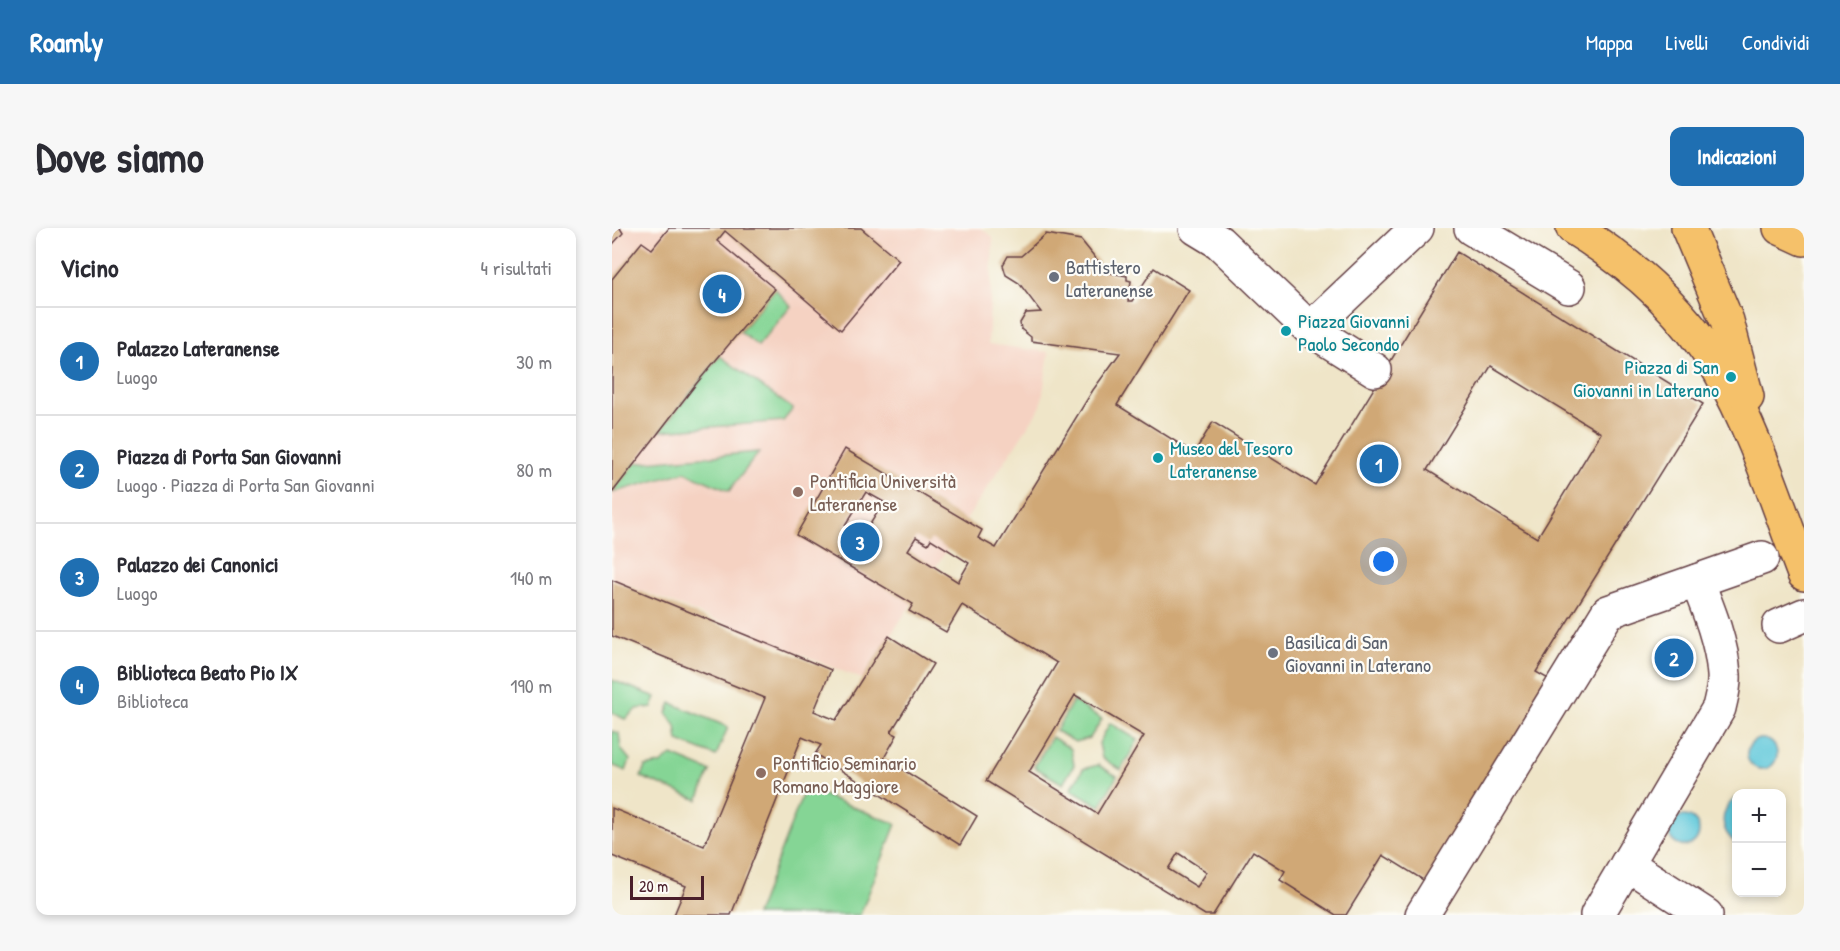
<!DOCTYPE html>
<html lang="it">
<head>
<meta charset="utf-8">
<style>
	:root { --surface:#fff; --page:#f7f7f7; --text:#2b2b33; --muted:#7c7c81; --line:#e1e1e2; --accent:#1f6fb2 }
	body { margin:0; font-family:"Patrick Hand",sans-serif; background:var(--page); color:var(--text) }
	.controls { position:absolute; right:18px; bottom:18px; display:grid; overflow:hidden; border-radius:12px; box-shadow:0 3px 9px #0003 }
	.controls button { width:54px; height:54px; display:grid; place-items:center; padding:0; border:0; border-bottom:2px solid var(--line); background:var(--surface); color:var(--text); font:30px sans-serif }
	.scale { position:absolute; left:18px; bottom:15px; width:74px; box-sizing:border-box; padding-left:6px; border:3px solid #4a1f2b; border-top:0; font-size:16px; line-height:21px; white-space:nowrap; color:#4a1f2b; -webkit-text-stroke:4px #fdfcf7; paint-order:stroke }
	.you { position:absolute; left:772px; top:334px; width:21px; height:21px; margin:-15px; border:4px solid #fff; border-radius:50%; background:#1a73e8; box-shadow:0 0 0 9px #1a73e833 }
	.badge { display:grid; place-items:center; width:39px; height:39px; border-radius:50%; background:var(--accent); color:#fff; font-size:20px; font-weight:700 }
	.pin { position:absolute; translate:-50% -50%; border:3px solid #fff; box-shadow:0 2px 6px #0006 }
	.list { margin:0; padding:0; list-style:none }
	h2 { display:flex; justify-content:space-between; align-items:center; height:78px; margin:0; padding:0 24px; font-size:26px }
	h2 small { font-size:20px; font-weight:400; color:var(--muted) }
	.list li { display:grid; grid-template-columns:39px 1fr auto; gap:18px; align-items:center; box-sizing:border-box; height:108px; padding:0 24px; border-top:2px solid var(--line) }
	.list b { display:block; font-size:22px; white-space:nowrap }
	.list p { margin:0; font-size:20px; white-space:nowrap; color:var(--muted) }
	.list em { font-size:20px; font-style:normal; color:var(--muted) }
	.map { position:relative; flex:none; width:1192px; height:687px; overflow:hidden; border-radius:12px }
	header { display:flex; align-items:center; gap:36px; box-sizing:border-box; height:84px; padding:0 30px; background:var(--accent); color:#fff }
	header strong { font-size:28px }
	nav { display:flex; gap:33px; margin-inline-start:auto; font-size:21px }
	.intro { display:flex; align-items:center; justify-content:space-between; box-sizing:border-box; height:144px; padding:0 36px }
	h1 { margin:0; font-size:42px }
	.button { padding:15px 27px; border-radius:12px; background:var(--accent); color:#fff; font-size:21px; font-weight:700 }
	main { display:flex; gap:36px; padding:0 36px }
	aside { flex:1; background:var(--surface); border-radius:12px; box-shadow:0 3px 9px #0003 }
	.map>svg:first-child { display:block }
</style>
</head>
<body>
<header>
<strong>Roamly</strong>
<nav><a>Mappa</a><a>Livelli</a><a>Condividi</a></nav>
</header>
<div class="intro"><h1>Dove siamo</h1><a class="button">Indicazioni</a></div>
<main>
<aside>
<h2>Vicino<small>4 risultati</small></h2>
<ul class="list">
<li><span class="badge">1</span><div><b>Palazzo Lateranense</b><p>Luogo</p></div><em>30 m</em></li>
<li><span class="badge">2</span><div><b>Piazza di Porta San Giovanni</b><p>Luogo · Piazza di Porta San Giovanni</p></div><em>80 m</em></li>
<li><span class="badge">3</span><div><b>Palazzo dei Canonici</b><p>Luogo</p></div><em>140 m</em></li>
<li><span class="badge">4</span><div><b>Biblioteca Beato Pio IX</b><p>Biblioteca</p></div><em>190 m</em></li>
</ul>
</aside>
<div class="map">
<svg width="1192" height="687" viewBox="0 0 1192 687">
	<rect width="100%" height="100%" fill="#fdfcf7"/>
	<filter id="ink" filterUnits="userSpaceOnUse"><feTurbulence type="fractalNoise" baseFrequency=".0167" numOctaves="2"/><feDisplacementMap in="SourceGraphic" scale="12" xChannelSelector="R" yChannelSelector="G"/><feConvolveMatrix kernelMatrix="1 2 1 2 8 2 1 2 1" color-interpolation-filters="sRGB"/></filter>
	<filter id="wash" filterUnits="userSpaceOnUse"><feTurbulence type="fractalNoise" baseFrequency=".008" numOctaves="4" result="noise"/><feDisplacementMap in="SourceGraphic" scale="24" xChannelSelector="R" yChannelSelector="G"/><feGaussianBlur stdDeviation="1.35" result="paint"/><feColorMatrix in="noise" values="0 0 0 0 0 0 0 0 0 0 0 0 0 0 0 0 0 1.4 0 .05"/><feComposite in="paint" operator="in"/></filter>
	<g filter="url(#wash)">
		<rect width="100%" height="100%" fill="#efe5c8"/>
		<path fill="#f5d2c2" d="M 0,0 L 369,0 L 381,9 L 376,116 L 437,124 L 429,178 L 250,451 L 0,351 Z"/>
		<g fill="#85d595" stroke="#687a60" stroke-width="1.5">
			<path d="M 163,61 L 179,78 L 146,118 L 128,104 Z"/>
			<path d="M 108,128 L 181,181 L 171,193 L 48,203 Z"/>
			<path d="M 147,224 L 117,263 L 73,244 L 0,265 L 23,235 Z"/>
			<path d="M 0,452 L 44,469 L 40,479 L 25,481 L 13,491 L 0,485 Z"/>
			<path d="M 461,473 L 490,491 L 478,510 L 463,514 L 444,503 Z"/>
			<path d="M 59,475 L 116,499 L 104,528 L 66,513 L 64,498 L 55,485 Z"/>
			<path d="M 498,495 L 526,512 L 509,542 L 490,530 L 487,515 Z"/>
			<path d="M 0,503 L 7,505 L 9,521 L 18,532 L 14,543 L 0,537 Z"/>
			<path d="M 440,509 L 459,521 L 462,537 L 451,556 L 422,539 Z"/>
			<path d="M 60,527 L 98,543 L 86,572 L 29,549 L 33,539 L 48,536 Z"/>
			<path d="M 486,537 L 505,548 L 488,578 L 459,561 L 471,541 Z"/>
			<path d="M 193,560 L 284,596 L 248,687 L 144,687 Z"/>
		</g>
		<g fill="#5fc8da" stroke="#547482" stroke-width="1.5">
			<circle cx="1150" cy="526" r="15"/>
			<path d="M 1124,570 L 1124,615 C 1107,602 1107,582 1124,570 Z"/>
			<circle cx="1072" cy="603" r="15"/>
		</g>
		<g id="blocks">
			<g fill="#d0a876" fill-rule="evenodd">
				<path d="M 0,0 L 8,0 L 11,5 L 0,17 Z"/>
				<path d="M 57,0 L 249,0 L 287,32 L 229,102 L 113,3 L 105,13 L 163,61 L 84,156 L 0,265 L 0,51 L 30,14 L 40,21 Z"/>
				<path d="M 434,6 L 469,12 L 490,38 L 499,40 L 498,45 L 515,48 L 515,52 L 519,53 L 516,73 L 520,73 L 542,40 L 577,62 L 505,177 L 582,225 L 601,194 L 703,257 L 845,24 L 1091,176 L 924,444 L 940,453 L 816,655 L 771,627 L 734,687 L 724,687 L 668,652 L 673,643 L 641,623 L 601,687 L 593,687 L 374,553 L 445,435 L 350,377 L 334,404 L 297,383 L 301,376 L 184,307 L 233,221 L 370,302 L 366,310 L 384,320 L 481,162 L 508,125 L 419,113 L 419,109 L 409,101 L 408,95 L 414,85 L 429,84 L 407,55 L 394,47 L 391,37 L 396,28 L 409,28 ZM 879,138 L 989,205 L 925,310 L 815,242 ZM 254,264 L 272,274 L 250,309 L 233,298 ZM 304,309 L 316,316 L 319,311 L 357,335 L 346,354 L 296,322 ZM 463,467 L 532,508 L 485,586 L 417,544 ZM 566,625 L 595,644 L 585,659 L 556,641 Z"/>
				<path d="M 0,352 L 219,442 L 202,483 L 224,492 L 277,408 L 321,436 L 279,504 L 285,507 L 272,530 L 365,588 L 348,617 L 203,526 L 209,517 L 190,509 L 119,687 L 62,687 L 74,658 L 0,628 L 0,580 L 92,618 L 153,470 L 0,408 Z"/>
			</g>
		</g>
	</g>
	<g filter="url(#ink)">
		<use href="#blocks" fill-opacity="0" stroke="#633d43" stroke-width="1.5"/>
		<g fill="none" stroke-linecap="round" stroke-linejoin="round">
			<g stroke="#633d43" stroke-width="36">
				<g id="minor">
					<path d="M 584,0 L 607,14 L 698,101 L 763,142"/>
					<path d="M 859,0 L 957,59"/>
					<path d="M 698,101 L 805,0"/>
					<path d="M 1167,398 L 1192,387"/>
					<path d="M 1015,636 L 1094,687"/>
					<path d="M 810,687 L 996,384 L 1150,330"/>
					<path d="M 985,687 L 1107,480 C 1109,470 1113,458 1112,447 C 1110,415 1097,383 1085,353"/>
				</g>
			</g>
			<g stroke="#633d43" stroke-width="36">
				<g id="major">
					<path d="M 961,0 C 1020,36 1072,82 1107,142 C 1142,201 1167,281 1192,346"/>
					<path d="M 1076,0 L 1115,93 L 1135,169"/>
					<path d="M 1168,0 L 1192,11"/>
				</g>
			</g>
			<use href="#minor" stroke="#fff" stroke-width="33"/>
			<use href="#major" stroke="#f5c16b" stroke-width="33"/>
		</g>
	</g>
	<g fill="#6b7280" stroke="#fdfcf7" stroke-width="2">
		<circle cx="442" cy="49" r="6"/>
		<circle cx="661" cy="425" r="6"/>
	</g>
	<g fill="#0f9aa8" stroke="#fdfcf7" stroke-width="2">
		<circle cx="674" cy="103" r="6"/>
		<circle cx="1119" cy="149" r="6"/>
		<circle cx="546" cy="230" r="6"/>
	</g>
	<g fill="#8d6e63" stroke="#fdfcf7" stroke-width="2">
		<circle cx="186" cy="264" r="6"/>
		<circle cx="149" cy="545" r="6"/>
	</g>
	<g text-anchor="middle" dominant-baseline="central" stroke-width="4.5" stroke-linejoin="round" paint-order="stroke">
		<g font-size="20" fill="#5b616d" stroke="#fdfcf7" text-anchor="start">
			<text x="454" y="38">Battistero<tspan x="454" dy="23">Lateranense</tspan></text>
			<text x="673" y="413">Basilica di San<tspan x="673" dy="23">Giovanni in Laterano</tspan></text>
		</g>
		<g font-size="20" fill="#0d838f" stroke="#fdfcf7" text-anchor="start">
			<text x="686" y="92">Piazza Giovanni<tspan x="686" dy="23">Paolo Secondo</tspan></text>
			<text x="1107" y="138" text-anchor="end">Piazza di San<tspan x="1107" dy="23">Giovanni in Laterano</tspan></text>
			<text x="558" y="219">Museo del Tesoro<tspan x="558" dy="23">Lateranense</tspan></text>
		</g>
		<g font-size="20" fill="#785e54" stroke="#fdfcf7" text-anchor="start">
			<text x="198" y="252">Pontificia Università<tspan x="198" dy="23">Lateranense</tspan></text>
			<text x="161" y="534">Pontificio Seminario<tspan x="161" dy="23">Romano Maggiore</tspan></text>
		</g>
	</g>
</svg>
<div class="controls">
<button>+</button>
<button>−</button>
</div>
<div class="scale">20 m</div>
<div class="you"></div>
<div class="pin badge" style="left:767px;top:236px">1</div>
<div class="pin badge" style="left:1062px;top:430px">2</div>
<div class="pin badge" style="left:248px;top:314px">3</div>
<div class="pin badge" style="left:110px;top:66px">4</div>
</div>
</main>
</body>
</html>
